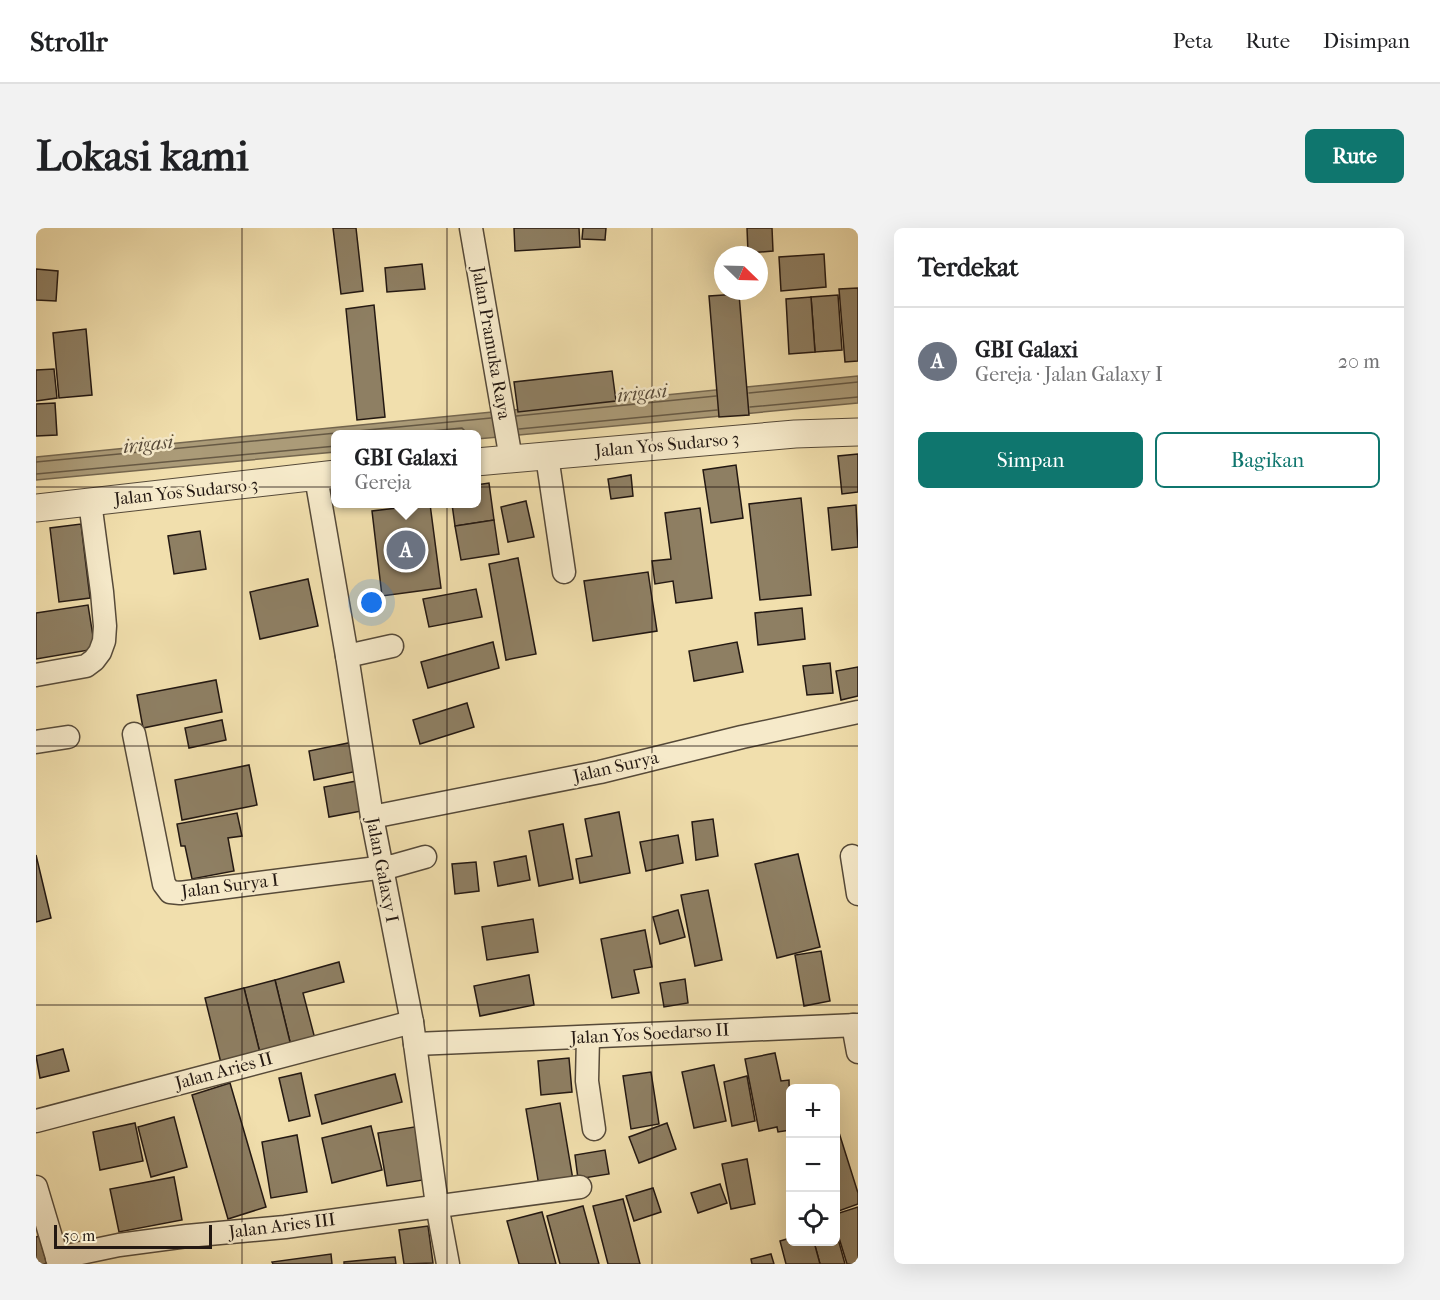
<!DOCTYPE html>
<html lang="id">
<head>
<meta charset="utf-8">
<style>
	:root { --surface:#fff; --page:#f2f2f2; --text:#202124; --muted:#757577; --line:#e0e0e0; --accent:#0f766e }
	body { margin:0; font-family:"IM FELL French Canon",serif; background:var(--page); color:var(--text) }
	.controls { position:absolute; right:18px; bottom:18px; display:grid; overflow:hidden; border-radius:9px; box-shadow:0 6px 24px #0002 }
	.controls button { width:54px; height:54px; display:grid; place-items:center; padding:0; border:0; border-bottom:2px solid var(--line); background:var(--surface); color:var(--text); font:30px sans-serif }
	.compass { position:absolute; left:678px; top:18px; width:54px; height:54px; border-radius:50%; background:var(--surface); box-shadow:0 6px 24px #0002; rotate:113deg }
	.scale { position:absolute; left:18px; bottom:15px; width:158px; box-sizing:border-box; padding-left:6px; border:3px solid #231812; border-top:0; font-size:16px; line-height:21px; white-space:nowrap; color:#231812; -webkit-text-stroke:4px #f6eaca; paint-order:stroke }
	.you { position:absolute; left:336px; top:375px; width:21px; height:21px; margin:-15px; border:4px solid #fff; border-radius:50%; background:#1a73e8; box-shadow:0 0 0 9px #1a73e833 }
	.badge { display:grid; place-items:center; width:39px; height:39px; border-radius:50%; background:var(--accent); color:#fff; font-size:20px; font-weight:700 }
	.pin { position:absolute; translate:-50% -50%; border:3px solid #fff; box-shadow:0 2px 6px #0006 }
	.popup { position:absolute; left:295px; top:202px; width:150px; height:78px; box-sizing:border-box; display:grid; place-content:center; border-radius:9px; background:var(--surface); filter:drop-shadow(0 2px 4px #0005); font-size:20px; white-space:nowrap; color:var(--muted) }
	.popup b { font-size:22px; color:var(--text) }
	.popup::after { content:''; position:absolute; left:50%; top:100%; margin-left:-12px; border:12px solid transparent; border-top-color:var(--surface) }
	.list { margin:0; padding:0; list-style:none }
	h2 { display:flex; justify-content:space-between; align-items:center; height:78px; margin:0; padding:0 24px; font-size:26px }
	h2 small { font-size:20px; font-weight:400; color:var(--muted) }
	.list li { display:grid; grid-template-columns:39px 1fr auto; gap:18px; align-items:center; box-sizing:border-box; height:108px; padding:0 24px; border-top:2px solid var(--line) }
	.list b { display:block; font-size:22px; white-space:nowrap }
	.list p { margin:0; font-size:20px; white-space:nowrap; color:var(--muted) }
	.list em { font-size:20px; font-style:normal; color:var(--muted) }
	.actions { display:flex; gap:12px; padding:18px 24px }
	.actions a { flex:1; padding:14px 0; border:2px solid var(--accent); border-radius:9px; text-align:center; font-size:21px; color:var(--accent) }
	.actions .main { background:var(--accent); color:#fff }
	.icon { flex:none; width:33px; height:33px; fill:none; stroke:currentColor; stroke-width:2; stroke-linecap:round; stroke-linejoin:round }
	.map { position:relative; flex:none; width:822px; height:1036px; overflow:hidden; border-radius:9px }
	header { display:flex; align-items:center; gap:36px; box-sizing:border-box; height:84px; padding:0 30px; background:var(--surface); border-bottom:2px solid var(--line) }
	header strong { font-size:28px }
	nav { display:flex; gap:33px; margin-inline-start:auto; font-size:21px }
	.intro { display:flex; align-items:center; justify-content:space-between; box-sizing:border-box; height:144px; padding:0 36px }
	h1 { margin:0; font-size:42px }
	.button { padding:15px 27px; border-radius:9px; background:var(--accent); color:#fff; font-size:21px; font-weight:700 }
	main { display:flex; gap:36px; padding:0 36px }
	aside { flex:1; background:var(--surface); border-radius:9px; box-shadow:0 6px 24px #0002 }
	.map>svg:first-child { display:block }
</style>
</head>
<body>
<header>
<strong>Strollr</strong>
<nav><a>Peta</a><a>Rute</a><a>Disimpan</a></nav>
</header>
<div class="intro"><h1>Lokasi kami</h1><a class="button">Rute</a></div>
<main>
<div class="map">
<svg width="822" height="1036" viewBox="0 0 822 1036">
	<rect width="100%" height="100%" fill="#f1dfad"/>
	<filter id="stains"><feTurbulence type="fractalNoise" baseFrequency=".00333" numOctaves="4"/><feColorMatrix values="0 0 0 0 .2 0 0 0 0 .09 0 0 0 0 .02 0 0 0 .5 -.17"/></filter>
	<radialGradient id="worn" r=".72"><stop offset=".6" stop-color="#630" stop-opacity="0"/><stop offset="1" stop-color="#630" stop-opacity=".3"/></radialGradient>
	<path fill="#ab9b78" stroke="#75674f" stroke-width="1.5" d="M 822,148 L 822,175 L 441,211 L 440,206 L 300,206 L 299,224 L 0,252 L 0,229 Z"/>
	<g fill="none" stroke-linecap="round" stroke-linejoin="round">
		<g stroke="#675a45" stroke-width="1.5">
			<path d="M 713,165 L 822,154"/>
			<path d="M 714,179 L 822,169"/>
			<path d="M 480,188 L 680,168"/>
			<path d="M 483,201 L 681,182"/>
			<path d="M 364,206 L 426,200 L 429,203 L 428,206"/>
			<path d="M 0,234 L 455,190"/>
			<path d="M 0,246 L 300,218"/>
		</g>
	</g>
	<g fill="#8e7f63" stroke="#231812" stroke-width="1.5">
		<path d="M 297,0 L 320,0 L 327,63 L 305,66 Z"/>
		<path d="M 478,0 L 543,0 L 544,19 L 479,23 Z"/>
		<path d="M 547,0 L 570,0 L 569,12 L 546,11 Z"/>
		<path d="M 711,0 L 736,0 L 737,23 L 712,25 Z"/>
		<path d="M 788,26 L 790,59 L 745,63 L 743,29 Z"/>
		<path d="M 386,36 L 389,61 L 351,64 L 349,40 Z"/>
		<path d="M 0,41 L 22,43 L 20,73 L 0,72 Z"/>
		<path d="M 822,60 L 822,133 L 809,134 L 803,61 Z"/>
		<path d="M 703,66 L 713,187 L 683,189 L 673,68 Z"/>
		<path d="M 802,67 L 806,122 L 779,124 L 775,69 Z"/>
		<path d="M 775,69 L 779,124 L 753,126 L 750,71 Z"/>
		<path d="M 338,77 L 349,189 L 321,192 L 310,81 Z"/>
		<path d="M 50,101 L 56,167 L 23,170 L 17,105 Z"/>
		<path d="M 18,141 L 21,170 L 0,173 L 0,142 Z"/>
		<path d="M 576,143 L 580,173 L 482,184 L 478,154 Z"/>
		<path d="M 19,175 L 21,207 L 0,208 L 0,176 Z"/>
		<path d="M 822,226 L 822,264 L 806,266 L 802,228 Z"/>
		<path d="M 700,237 L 707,290 L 675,295 L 667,242 Z"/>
		<path d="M 595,247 L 597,268 L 575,271 L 572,251 Z"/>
		<path d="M 453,255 L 458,292 L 419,298 L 416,276 L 440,276 L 440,257 Z"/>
		<path d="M 765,270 L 775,367 L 724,372 L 713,276 Z"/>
		<path d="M 490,273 L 498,309 L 472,314 L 465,279 Z"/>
		<path d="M 394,276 L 405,360 L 346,368 L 336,283 Z"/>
		<path d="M 820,277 L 822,319 L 796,322 L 792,280 Z"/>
		<path d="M 664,280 L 676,370 L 640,375 L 637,353 L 619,356 L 616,333 L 635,331 L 629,285 Z"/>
		<path d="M 458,292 L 463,326 L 425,332 L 419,298 Z"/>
		<path d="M 45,296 L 54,370 L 23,374 L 14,300 Z"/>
		<path d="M 164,303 L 170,341 L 138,346 L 132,308 Z"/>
		<path d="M 482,330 L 500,426 L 470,432 L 453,336 Z"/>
		<path d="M 612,344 L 621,403 L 557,413 L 548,353 Z"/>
		<path d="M 272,351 L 282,398 L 224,411 L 214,364 Z"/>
		<path d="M 440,361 L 446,389 L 393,399 L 387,371 Z"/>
		<path d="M 52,377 L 59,421 L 0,431 L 0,385 Z"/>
		<path d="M 766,380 L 769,411 L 722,417 L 719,385 Z"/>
		<path d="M 457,414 L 463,440 L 392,460 L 385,434 Z"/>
		<path d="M 701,414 L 707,444 L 658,453 L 653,423 Z"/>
		<path d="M 794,435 L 797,465 L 771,467 L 767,438 Z"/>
		<path d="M 822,439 L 822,468 L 805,472 L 800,443 Z"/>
		<path d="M 180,452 L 186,484 L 107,500 L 101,467 Z"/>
		<path d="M 431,475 L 438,499 L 384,516 L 377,492 Z"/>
		<path d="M 186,492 L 190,512 L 153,520 L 149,500 Z"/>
		<path d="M 317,514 L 322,543 L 278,552 L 273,523 Z"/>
		<path d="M 213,537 L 221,577 L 146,592 L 139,552 Z"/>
		<path d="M 326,552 L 331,582 L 293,589 L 288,559 Z"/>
		<path d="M 583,584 L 594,645 L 544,655 L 540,631 L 556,628 L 549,591 Z"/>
		<path d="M 201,585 L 206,608 L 192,610 L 198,643 L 156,651 L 149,618 L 145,618 L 141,596 Z"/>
		<path d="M 677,591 L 682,628 L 660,632 L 656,594 Z"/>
		<path d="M 527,596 L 537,651 L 503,658 L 493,603 Z"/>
		<path d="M 642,607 L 647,635 L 610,643 L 604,614 Z"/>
		<path d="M 762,626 L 784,719 L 741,730 L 719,636 Z"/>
		<path d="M 0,627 L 15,690 L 0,694 Z"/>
		<path d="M 490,628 L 494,652 L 462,658 L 458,634 Z"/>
		<path d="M 440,634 L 443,663 L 419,666 L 416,636 Z"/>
		<path d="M 672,662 L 686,732 L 659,738 L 645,667 Z"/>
		<path d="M 642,682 L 649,709 L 624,716 L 617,689 Z"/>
		<path d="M 497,691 L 502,724 L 451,732 L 446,699 Z"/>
		<path d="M 609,702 L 616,739 L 598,742 L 603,765 L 576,770 L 565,711 Z"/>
		<path d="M 785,723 L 794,773 L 768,778 L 759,727 Z"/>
		<path d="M 303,734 L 308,754 L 267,765 L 279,811 L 255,818 L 239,752 Z"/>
		<path d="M 493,747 L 498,777 L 444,788 L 438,758 Z"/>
		<path d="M 649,751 L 652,775 L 628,779 L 624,755 Z"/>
		<path d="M 239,752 L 255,818 L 224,825 L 208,760 Z"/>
		<path d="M 208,760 L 224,825 L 185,835 L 169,770 Z"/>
		<path d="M 27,821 L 33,843 L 4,850 L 0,828 Z"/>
		<path d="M 739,825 L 745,853 L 753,852 L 754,902 L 742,904 L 741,899 L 723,903 L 709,831 Z"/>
		<path d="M 533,830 L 536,864 L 505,867 L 502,833 Z"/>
		<path d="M 678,837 L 690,893 L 658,900 L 646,844 Z"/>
		<path d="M 615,844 L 623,896 L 595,901 L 587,848 Z"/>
		<path d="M 265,845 L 274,888 L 253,893 L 243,850 Z"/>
		<path d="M 359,846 L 366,874 L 286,896 L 279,867 Z"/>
		<path d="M 711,848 L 719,893 L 696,898 L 688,854 Z"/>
		<path d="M 194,855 L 230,979 L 192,991 L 156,867 Z"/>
		<path d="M 524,875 L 537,952 L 503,958 L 490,881 Z"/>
		<path d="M 138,889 L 151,939 L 115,949 L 102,899 Z"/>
		<path d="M 99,895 L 107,933 L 64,942 L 57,904 Z"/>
		<path d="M 631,895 L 640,921 L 603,935 L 593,909 Z"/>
		<path d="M 800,895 L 822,965 L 822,976 L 800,984 Z"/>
		<path d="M 335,898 L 346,942 L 296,955 L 286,910 Z"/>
		<path d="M 384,898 L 393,951 L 351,958 L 342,905 Z"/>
		<path d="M 261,907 L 271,964 L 235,970 L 226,914 Z"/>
		<path d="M 569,922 L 573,946 L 542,951 L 539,927 Z"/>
		<path d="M 711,931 L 719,976 L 695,981 L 686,936 Z"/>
		<path d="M 138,949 L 146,992 L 83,1004 L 74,961 Z"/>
		<path d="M 684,956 L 691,975 L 662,985 L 655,965 Z"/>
		<path d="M 617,960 L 625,984 L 598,993 L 590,968 Z"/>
		<path d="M 587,971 L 604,1036 L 572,1036 L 557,978 Z"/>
		<path d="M 547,978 L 563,1036 L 524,1036 L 511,988 Z"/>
		<path d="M 822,979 L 822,1036 L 811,1036 L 800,1000 L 800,986 Z"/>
		<path d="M 506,984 L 520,1036 L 483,1036 L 471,993 Z"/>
		<path d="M 392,998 L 397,1035 L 368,1036 L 363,1002 Z"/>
		<path d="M 800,1007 L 801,1007 L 809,1036 L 784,1036 L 778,1014 L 800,1014 Z"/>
		<path d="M 3,1008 L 11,1036 L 0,1036 L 0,1009 Z"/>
		<path d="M 754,1010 L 754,1014 L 778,1014 L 784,1036 L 750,1036 L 744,1013 Z"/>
		<path d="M 295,1026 L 296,1036 L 237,1036 L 236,1034 Z"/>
		<path d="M 735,1026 L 738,1036 L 716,1036 L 715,1031 Z"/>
		<path d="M 359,1029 L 360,1036 L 308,1036 L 308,1034 Z"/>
	</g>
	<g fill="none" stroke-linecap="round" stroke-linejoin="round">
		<g stroke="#564a39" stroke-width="25">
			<g id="minor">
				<path d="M 435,0 L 475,231"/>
				<path d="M 511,228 L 528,344"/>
				<path d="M 280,249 L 311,428 L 336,589 L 376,794 L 401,977 L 412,1036"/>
				<path d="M 311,428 L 356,418"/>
				<path d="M 0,447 L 50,438 L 58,432 L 64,424 L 68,413 L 69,398 L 66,364 L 54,274"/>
				<path d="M 98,506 L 128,656 L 134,664 L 144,665 L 357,638 L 389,629"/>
				<path d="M 0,514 L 32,509"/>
				<path d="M 336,589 L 564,544 L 706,509 L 822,484"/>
				<path d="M 816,628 L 822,666"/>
				<path d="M 817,797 L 822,824"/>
				<path d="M 552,809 L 551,853 L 558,901"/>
				<path d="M 379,816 L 822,797"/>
				<path d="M 0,893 L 376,794"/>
				<path d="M 0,959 L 23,1036"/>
				<path d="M 21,1030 L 83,1017 L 151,1008 L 249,999 L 544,959"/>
			</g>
		</g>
		<g stroke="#564a39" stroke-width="29">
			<g id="tertiary">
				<path d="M 440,234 L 759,206 L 822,204"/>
				<path d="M 0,280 L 300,246"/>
			</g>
		</g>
		<use href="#minor" stroke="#f6eaca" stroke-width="22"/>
		<use href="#tertiary" stroke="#f6eaca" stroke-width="27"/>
	</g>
	<path fill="none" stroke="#231812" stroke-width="1.5" stroke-opacity="0.55" d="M 206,0 L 206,1036M 411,0 L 411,1036M 616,0 L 616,1036M 0,259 L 822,259M 0,518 L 822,518M 0,777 L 822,777"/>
	<g text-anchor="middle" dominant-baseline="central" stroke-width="5" stroke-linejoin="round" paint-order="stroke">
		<g font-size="18" fill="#231812" stroke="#f6eaca">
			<text transform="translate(455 115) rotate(80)">Jalan Pramuka Raya</text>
			<text transform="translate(631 217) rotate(-5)">Jalan Yos Sudarso 3</text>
			<text transform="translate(150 264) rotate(-6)">Jalan Yos Sudarso 3</text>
			<text transform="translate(580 539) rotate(-13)">Jalan Surya</text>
			<text transform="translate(346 642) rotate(79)">Jalan Galaxy I</text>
			<text transform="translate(194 658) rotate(-7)">Jalan Surya I</text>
			<text transform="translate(614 806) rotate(-3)">Jalan Yos Soedarso II</text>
			<text transform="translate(188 843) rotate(-15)">Jalan Aries II</text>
			<text transform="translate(246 998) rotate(-7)">Jalan Aries III</text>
		</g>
		<g font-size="20" font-style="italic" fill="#594c3b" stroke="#f6eaca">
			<text transform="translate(606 165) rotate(-6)">irigasi</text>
			<text transform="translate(112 216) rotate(-6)">irigasi</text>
		</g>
	</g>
	<rect width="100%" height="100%" filter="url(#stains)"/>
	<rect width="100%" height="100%" fill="url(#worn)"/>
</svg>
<div class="controls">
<button>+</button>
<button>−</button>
<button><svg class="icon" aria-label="locate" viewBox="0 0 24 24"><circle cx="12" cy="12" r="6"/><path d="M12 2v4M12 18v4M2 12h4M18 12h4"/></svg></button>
</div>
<svg class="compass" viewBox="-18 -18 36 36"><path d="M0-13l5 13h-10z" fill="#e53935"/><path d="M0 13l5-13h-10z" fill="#757577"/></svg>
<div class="scale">50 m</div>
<div class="you"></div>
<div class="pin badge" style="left:370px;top:322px;background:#6b7280">A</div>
<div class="popup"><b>GBI Galaxi</b>Gereja</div>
</div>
<aside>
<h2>Terdekat<small></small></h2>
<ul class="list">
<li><span class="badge" style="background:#6b7280">A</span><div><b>GBI Galaxi</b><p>Gereja · Jalan Galaxy I</p></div><em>20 m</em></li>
</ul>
<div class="actions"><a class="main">Simpan</a><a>Bagikan</a></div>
</aside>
</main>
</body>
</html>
